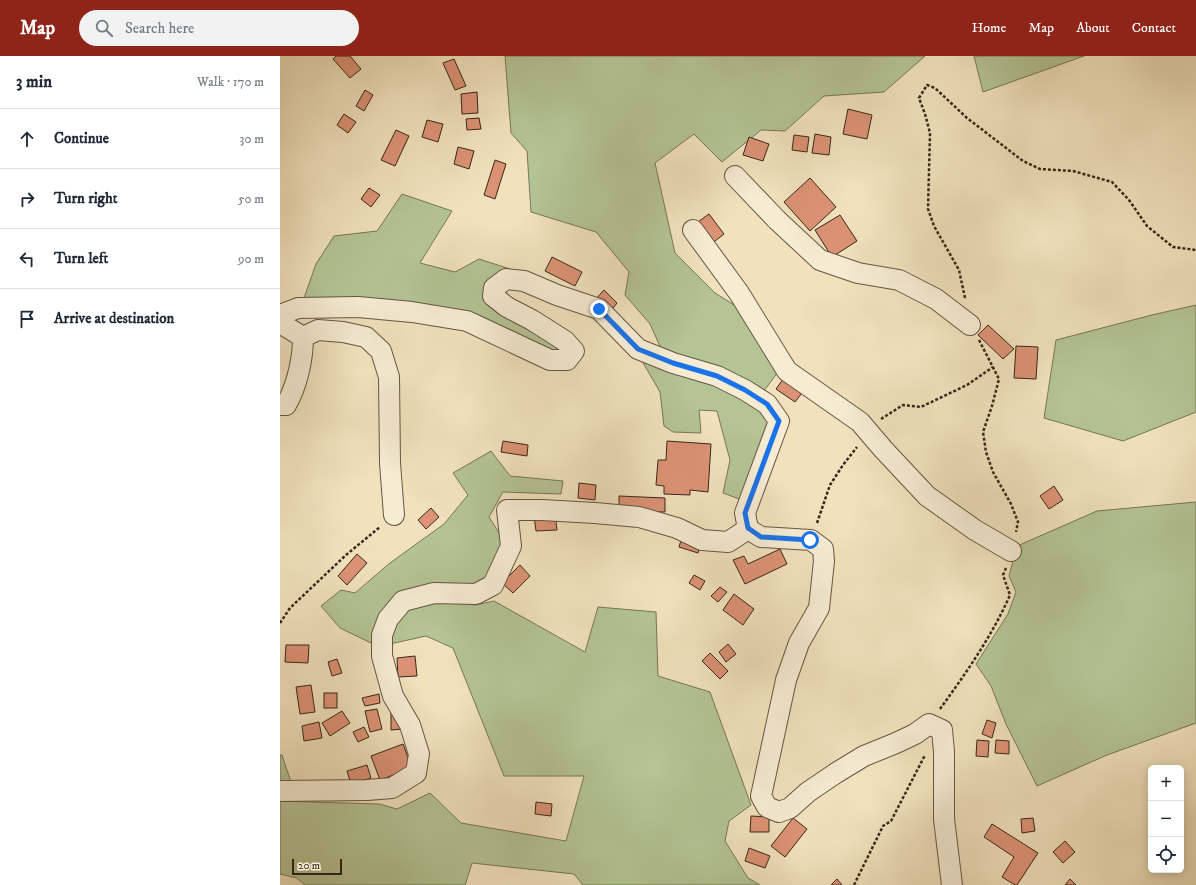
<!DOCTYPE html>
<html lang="en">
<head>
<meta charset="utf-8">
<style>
	:root { --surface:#fff; --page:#f2f2f3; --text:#1f2937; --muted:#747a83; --line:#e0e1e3; --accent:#8f2418 }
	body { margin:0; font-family:"IM FELL DW Pica",serif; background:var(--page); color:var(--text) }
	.controls { position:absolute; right:12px; bottom:12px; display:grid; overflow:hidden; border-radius:6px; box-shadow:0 2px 10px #0003 }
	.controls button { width:36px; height:36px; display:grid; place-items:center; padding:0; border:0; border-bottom:1px solid var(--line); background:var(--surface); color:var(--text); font:20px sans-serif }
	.scale { position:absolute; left:12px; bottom:10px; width:50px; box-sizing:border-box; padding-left:4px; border:2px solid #382719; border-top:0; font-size:11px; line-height:14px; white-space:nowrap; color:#382719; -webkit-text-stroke:3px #f6ecd4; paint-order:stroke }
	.stop { position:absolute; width:12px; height:12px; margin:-9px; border:3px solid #1a73e8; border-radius:50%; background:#fff }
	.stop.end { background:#1a73e8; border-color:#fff; box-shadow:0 1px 4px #0008 }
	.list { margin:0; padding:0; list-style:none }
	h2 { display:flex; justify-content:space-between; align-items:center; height:52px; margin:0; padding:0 16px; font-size:17px }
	h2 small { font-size:13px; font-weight:400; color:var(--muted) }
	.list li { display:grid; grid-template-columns:26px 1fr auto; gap:12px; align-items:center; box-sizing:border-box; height:60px; padding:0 16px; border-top:1px solid var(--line) }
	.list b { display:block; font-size:15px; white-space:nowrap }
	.list em { font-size:13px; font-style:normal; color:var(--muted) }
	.icon { flex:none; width:22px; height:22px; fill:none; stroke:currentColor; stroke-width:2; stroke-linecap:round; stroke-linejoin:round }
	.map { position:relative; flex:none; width:916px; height:829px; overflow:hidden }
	header { display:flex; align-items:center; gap:24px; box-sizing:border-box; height:56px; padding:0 20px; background:var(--accent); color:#fff }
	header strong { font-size:19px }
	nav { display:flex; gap:22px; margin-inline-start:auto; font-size:14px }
	.search { width:280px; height:36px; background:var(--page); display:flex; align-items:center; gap:10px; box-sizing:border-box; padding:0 14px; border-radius:22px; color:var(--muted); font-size:15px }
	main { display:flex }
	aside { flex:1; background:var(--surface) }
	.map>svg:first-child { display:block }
</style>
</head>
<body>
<header>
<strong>Map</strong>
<div class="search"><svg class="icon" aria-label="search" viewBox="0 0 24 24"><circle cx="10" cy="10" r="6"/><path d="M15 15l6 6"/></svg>Search here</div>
<nav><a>Home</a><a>Map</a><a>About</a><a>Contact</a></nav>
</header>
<main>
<aside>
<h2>3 min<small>Walk · 170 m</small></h2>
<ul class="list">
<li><svg class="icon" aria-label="ahead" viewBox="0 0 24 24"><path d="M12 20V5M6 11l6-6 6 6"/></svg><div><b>Continue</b></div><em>30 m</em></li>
<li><svg class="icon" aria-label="right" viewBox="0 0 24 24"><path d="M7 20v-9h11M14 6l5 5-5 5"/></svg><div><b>Turn right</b></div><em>50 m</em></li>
<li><svg class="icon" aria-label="left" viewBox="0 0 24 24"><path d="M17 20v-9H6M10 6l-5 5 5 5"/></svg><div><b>Turn left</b></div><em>90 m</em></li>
<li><svg class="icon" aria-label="arrive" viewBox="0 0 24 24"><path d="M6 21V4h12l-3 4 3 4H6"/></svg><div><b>Arrive at destination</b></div></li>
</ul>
</aside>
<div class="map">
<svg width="916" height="829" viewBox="0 0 916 829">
	<rect width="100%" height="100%" fill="#f1e2bd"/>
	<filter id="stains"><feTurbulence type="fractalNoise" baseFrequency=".005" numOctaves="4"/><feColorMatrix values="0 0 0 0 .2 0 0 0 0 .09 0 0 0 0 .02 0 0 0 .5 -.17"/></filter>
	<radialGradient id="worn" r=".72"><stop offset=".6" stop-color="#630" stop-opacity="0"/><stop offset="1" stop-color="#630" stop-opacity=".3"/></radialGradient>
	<g fill="#b4c495" stroke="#767657">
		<path d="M 225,0 L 645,0 L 604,36 L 544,40 L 505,75 L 481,74 L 442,106 L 414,78 L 375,107 L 395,197 L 435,237 L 459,252 L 501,312 L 483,336 L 383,297 L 370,268 L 345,239 L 349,216 L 316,176 L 251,156 L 247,95 L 231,77 Z"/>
		<path d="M 694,0 L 804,0 L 703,36 Z"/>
		<path d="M 122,138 L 172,155 L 140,207 L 175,216 L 199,203 L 230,213 L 214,220 L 207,232 L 286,295 L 276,298 L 185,259 L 24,242 L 36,208 L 54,180 L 97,175 Z"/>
		<path d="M 916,249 L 916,356 L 843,385 L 764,362 L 776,284 L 872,259 Z"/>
		<path d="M 362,305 L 438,327 L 486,356 L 490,369 L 462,444 L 443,437 L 450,404 L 437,355 L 419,354 L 421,377 L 393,376 L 384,370 L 380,336 Z"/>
		<path d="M 211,395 L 230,420 L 283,425 L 281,438 L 223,436 L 209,461 L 226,488 L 211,525 L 178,535 L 104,563 L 91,587 L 60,572 L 41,550 L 61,534 L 75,537 L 110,507 L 164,468 L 188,439 L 173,417 Z"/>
		<path d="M 916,446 L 916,667 L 827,699 L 757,730 L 726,668 L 711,630 L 696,608 L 728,558 L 736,536 L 729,520 L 737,490 L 817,455 Z"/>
		<path d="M 157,545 L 196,549 L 214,545 L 305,596 L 318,551 L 376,556 L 378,620 L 430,636 L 471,749 L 449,765 L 445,785 L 468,822 L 480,829 L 303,829 L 294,818 L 192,807 L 185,829 L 25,829 L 17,822 L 0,818 L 0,745 L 99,748 L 117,753 L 150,737 L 181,767 L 286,785 L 304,720 L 224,720 L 173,592 L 146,580 L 110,588 L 112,565 L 132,551 Z"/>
		<path d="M 0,699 L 2,699 L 12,729 L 0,729 Z"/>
	</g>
	<g fill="#dc9375" stroke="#382719">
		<path d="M 56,0 L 70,0 L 81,13 L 70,22 L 53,3 Z"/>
		<path d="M 174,3 L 186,30 L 175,34 L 163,7 Z"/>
		<path d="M 85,34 L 93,39 L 84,55 L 76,50 Z"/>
		<path d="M 197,36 L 198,57 L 182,58 L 181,38 Z"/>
		<path d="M 568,53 L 592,59 L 587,83 L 563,78 Z"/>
		<path d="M 64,58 L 76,66 L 68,77 L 57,69 Z"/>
		<path d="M 199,62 L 201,73 L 187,74 L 186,63 Z"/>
		<path d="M 147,64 L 163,68 L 158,86 L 142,81 Z"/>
		<path d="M 116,74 L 129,80 L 115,110 L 101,104 Z"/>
		<path d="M 535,78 L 551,81 L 549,99 L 532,97 Z"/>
		<path d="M 514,79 L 529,81 L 527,96 L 512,94 Z"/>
		<path d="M 469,81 L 489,88 L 483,105 L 463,99 Z"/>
		<path d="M 178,91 L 194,95 L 189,113 L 174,108 Z"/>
		<path d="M 215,104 L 226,108 L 215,143 L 204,139 Z"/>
		<path d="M 530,122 L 556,151 L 530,175 L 504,146 Z"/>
		<path d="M 89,132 L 100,139 L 91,151 L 81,143 Z"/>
		<path d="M 429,158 L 444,178 L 430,189 L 415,168 Z"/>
		<path d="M 560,159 L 577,185 L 552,201 L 535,174 Z"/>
		<path d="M 272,201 L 302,216 L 295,230 L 265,215 Z"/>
		<path d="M 324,234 L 337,247 L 330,256 L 316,243 Z"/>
		<path d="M 708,269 L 734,293 L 723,303 L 698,279 Z"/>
		<path d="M 736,290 L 758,291 L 756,323 L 734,322 Z"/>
		<path d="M 506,319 L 525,333 L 515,346 L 496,333 Z"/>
		<path d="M 223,385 L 248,389 L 247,400 L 221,396 Z"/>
		<path d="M 387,385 L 431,388 L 428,436 L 410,434 L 410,439 L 384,438 L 384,430 L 376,429 L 378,404 L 386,404 Z"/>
		<path d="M 299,427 L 316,429 L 315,444 L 298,442 Z"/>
		<path d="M 774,430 L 783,444 L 769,453 L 760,440 Z"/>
		<path d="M 339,440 L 385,442 L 385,456 L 339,455 Z"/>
		<path d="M 151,452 L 159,461 L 146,473 L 138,464 Z"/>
		<path d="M 275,458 L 277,474 L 256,475 L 254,460 Z"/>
		<path d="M 402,481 L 421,486 L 418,497 L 399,491 Z"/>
		<path d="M 500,493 L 507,508 L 465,528 L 453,504 L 464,500 L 468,508 Z"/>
		<path d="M 77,498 L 87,507 L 67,529 L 58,520 Z"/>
		<path d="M 240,509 L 250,520 L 233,537 L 222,527 Z"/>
		<path d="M 414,519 L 425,525 L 420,534 L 409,527 Z"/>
		<path d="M 440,531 L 447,536 L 438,546 L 431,540 Z"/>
		<path d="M 454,538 L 474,553 L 463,569 L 443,554 Z"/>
		<path d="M 448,588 L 456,598 L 446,606 L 439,596 Z"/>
		<path d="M 6,589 L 29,589 L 28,607 L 5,606 Z"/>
		<path d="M 430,597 L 448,615 L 440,623 L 422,605 Z"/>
		<path d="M 135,600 L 137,620 L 118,621 L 117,602 Z"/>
		<path d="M 57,603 L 62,617 L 52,620 L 48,606 Z"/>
		<path d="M 31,629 L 35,656 L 20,658 L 16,631 Z"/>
		<rect x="44" y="637" width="13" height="15"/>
		<path d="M 99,638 L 100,647 L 85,650 L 82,642 Z"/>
		<path d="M 97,653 L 102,673 L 90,676 L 85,655 Z"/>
		<path d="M 62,655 L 70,667 L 50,680 L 42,667 Z"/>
		<path d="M 111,656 L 123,656 L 123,673 L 111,674 Z"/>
		<path d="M 707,664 L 716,667 L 712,682 L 702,678 Z"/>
		<path d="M 39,666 L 42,682 L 24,685 L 22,670 Z"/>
		<path d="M 84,671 L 89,681 L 78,686 L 73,676 Z"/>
		<path d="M 697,684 L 709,685 L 708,701 L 696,700 Z"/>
		<path d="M 716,684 L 729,685 L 729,698 L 715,697 Z"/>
		<path d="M 123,688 L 132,712 L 100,724 L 91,700 Z"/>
		<path d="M 87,709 L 91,722 L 71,728 L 67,715 Z"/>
		<path d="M 256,746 L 272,748 L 271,760 L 255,758 Z"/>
		<path d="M 471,760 L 489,761 L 489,776 L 470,776 Z"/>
		<path d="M 513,762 L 527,773 L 505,801 L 491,790 Z"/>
		<path d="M 753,762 L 755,775 L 742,777 L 741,763 Z"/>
		<path d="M 712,768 L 758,797 L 737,829 L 735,829 L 722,821 L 734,801 L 704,781 Z"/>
		<path d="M 785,785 L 795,796 L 783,807 L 773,796 Z"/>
		<path d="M 469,792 L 490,800 L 485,812 L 465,805 Z"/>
		<path d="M 557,823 L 562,829 L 551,829 Z"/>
		<path d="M 790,823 L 796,829 L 785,829 Z"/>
	</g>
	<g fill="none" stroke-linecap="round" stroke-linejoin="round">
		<g stroke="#665642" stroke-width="22">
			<g id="minor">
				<path d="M 455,120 L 497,164 L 540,204 L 578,217 L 619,224 L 656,243 L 690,269"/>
				<path d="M 413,174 L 459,237 L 507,315 L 580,366 L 603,393 L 647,440 L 695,474 L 731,495"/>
				<path d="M 0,262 L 5,257 L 18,252 L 78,251 L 132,256 L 187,265 L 270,304 L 287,304 L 294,295 L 285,285 L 252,264 L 227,251 L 213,240 L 214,232 L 226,223 L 244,225 L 277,239 L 319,253 L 358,293 L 393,307 L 437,320 L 465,334 L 487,348 L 499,365 L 465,457 L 468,473 L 481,481 L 531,484 L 543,493 L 544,505 L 539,552 L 519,587 L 506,624 L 481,740 L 487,751 L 499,756 L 510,752 L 528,736 L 556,717 L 584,700 L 616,687 L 635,678 L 649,668 L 662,674 L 664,696 L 664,763 L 672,829"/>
				<path d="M 0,267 L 23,281 C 23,303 17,330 6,349 L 0,349"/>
				<path d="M 23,281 L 38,274 L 63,276 L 86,281 L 101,295 L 109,321 L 110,407 L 114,459"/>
				<path d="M 0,735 L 87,734 L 112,732 L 136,717 L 139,698 L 130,669 L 113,640 L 102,600 L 102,579 L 108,563 L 123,545 L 154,537 L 196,538 L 213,529 L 231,490 L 227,454 L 262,454 L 315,457 L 359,461 L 397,472 L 422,484 L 448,486 L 468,473"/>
			</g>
		</g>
		<g stroke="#382719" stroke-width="2.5" stroke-dasharray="3 2" stroke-linecap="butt">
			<path d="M 685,242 L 679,214 L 654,170 L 648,153 L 650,77 L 645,58 L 639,42 L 647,29 L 655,32 L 687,62 L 743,105 L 760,113 L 793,115 L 832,126 L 849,144 L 867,170 L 893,191 L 916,194"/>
			<path d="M 699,284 L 719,323 L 712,350 L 703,376 L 706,396 L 713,416 L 731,448 L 738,466 L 736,476"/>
			<path d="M 601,363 L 623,349 L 641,351 L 687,329 L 713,311"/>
			<path d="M 537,467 L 550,429 L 563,409 L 577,391"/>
			<path d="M 0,567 L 10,552 L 66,499 L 100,471"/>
			<path d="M 660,653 C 686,617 712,580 730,539 L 723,519 L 726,512"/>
			<path d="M 574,829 L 603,770 L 611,765 L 645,699"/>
		</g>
		<use href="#minor" stroke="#f6ecd4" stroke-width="20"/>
	</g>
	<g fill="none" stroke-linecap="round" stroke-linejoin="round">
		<path stroke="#1a73e8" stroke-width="5" d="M 319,253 L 358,293 L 393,307 L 437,320 L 465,334 L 487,348 L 499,365 L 465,457 L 468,472 L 481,481 L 530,484"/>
	</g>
	<rect width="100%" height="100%" filter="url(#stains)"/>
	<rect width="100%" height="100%" fill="url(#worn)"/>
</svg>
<div class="controls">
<button>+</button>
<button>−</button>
<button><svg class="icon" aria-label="locate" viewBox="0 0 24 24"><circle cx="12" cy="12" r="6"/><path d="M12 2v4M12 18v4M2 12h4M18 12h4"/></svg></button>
</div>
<div class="scale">20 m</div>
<div class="stop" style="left:530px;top:484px"></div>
<div class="stop end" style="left:319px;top:253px"></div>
</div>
</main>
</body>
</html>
